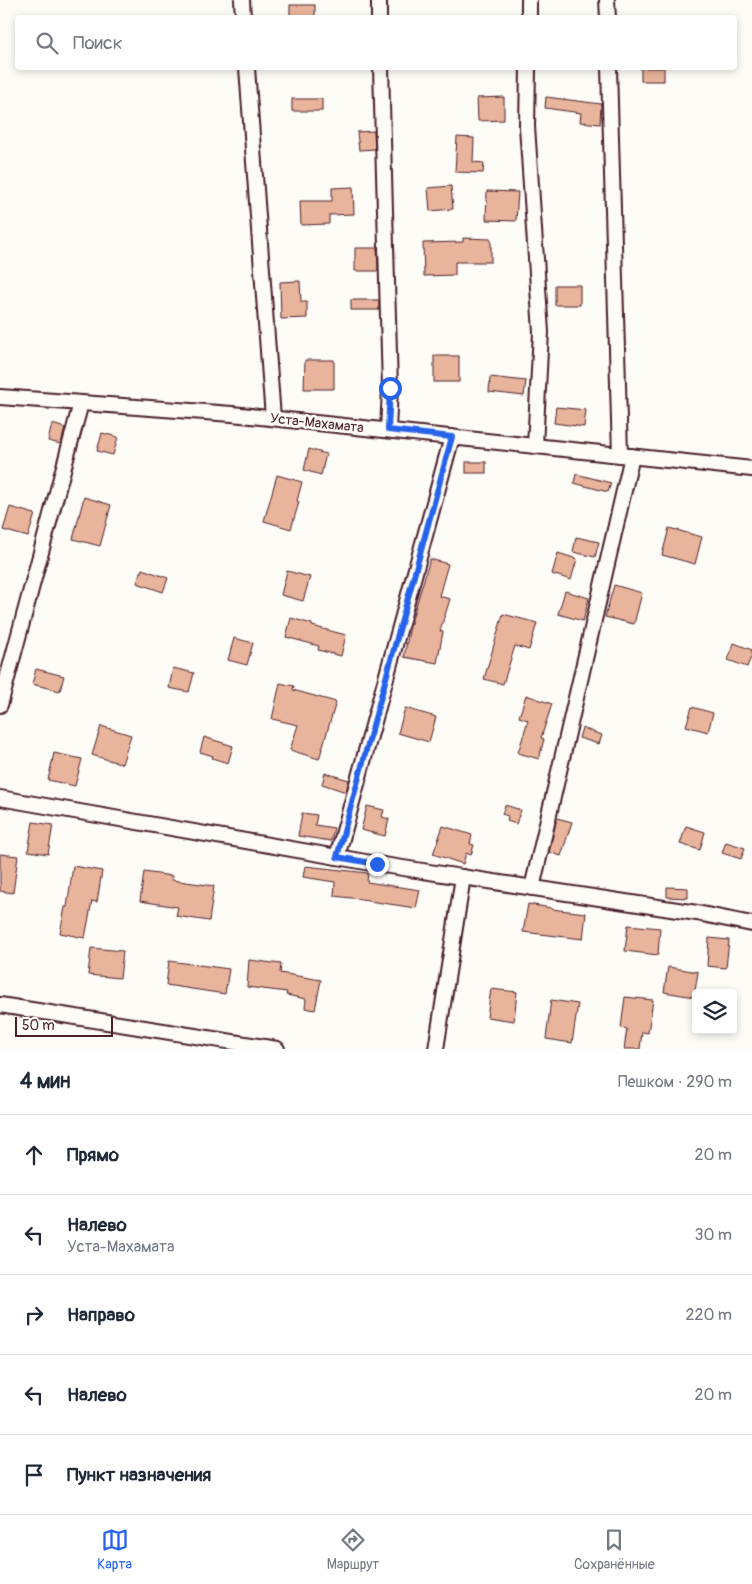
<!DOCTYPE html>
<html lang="ru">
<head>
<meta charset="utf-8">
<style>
	:root { --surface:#fff; --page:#f2f2f3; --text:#1f2937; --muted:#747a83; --line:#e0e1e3; --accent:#2563eb }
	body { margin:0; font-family:Pangolin,sans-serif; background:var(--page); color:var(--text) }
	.controls { position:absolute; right:15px; bottom:15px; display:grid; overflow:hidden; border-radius:5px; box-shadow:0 2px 8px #0003 }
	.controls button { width:45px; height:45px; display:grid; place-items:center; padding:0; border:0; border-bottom:1px solid var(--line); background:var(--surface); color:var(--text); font:25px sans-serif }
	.scale { position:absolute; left:15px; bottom:12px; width:98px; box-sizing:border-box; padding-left:5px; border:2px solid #4a1f2b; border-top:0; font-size:14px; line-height:18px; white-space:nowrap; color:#4a1f2b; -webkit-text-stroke:4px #fdfcf7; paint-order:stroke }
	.stop { position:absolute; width:15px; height:15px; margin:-11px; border:4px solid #2563eb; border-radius:50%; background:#fff }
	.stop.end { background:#2563eb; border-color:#fff; box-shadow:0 1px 5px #0008 }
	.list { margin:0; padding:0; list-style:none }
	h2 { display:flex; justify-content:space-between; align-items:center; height:65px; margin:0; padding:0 20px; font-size:21px }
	h2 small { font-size:16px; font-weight:400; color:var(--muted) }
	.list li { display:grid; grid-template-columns:32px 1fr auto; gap:15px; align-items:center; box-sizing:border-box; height:80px; padding:0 20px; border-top:1px solid var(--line) }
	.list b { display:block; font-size:19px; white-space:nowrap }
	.list p { margin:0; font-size:16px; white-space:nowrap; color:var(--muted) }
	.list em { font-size:16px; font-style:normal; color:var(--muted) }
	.icon { flex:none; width:28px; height:28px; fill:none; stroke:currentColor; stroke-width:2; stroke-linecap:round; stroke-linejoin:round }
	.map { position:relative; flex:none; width:752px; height:1049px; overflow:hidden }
	.search { position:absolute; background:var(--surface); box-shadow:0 2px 8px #0003; left:15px; right:15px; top:15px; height:55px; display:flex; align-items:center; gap:12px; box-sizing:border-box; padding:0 18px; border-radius:5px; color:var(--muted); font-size:19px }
	.sheet { height:465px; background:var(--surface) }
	nav { display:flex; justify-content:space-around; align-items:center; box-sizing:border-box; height:70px; border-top:1px solid var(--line); background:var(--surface); font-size:14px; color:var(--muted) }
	nav a { display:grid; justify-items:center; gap:2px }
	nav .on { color:var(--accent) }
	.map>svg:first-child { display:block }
</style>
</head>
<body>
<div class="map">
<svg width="752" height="1049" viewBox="0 0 752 1049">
	<rect width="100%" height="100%" fill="#fdfcf7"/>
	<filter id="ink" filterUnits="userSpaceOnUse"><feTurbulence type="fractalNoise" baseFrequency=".02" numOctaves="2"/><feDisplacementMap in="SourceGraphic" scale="10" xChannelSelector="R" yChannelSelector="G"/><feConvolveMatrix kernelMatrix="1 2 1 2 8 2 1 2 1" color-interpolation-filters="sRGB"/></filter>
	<g filter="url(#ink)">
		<g fill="#e8b49b" stroke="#4a1f2b">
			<rect x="290" y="5" width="25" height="13"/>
			<rect x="641" y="68" width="23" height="13"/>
			<path d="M 504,97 L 504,120 L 478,121 L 477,98 Z"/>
			<path d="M 546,97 L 601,104 L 600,124 L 580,122 L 581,113 L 545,108 Z"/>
			<rect x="292" y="99" width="30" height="12"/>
			<path d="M 374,131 L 375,149 L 359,150 L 357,132 Z"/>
			<path d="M 457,137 L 474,138 L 473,162 L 484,163 L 483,173 L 455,172 Z"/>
			<path d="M 451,186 L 453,209 L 430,211 L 428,188 Z"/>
			<path d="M 353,187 L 354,214 L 329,215 L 329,224 L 301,225 L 300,201 L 332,201 L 332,188 Z"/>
			<path d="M 487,191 L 518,192 L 516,221 L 486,220 Z"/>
			<path d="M 463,238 L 491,239 L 491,262 L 455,262 L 455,275 L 424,276 L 423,243 L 463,242 Z"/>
			<path d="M 355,248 L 377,248 L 378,271 L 355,271 Z"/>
			<path d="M 300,281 L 301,302 L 307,302 L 307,318 L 281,319 L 280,282 Z"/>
			<rect x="555" y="285" width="25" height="20"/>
			<rect x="351" y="300" width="28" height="10"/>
			<rect x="434" y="356" width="25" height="26"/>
			<path d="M 305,360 L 334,360 L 334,389 L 304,389 Z"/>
			<path d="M 490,377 L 526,381 L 524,396 L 489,392 Z"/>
			<path d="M 556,407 L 586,410 L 584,427 L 554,423 Z"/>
			<path d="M 52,424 L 65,428 L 61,444 L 48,441 Z"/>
			<path d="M 102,433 L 118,437 L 113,455 L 97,451 Z"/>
			<path d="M 309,449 L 326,454 L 321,475 L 304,470 Z"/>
			<rect x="466" y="462" width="20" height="11"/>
			<path d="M 576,474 L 611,483 L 608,492 L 574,483 Z"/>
			<path d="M 277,475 L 302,482 L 297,501 L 299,502 L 291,529 L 264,521 Z"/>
			<path d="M 84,497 L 111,505 L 100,546 L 73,539 Z"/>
			<path d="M 10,507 L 35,514 L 28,537 L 3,530 Z"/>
			<path d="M 669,528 L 702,537 L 695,564 L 662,555 Z"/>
			<path d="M 576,537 L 599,542 L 595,557 L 573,552 Z"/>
			<path d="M 558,553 L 577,559 L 571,580 L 552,574 Z"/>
			<path d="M 430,559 L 448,564 L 439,596 L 450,599 L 440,631 L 443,632 L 437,663 L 404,657 L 410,626 Z"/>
			<path d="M 142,569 L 168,578 L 163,592 L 137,583 Z"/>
			<path d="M 287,571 L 310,577 L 303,601 L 281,595 Z"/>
			<path d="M 614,585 L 642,593 L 634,624 L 605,617 Z"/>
			<path d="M 565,591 L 589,598 L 583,621 L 558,614 Z"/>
			<path d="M 503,614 L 537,623 L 529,650 L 515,646 L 503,684 L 484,679 Z"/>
			<path d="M 291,618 L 312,624 L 312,626 L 346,635 L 341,656 L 318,650 L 319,646 L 286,637 Z"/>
			<path d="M 234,638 L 253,643 L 247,665 L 228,660 Z"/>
			<path d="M 734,643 L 752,650 L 752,655 L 747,667 L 728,660 Z"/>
			<path d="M 173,668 L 194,673 L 189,692 L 169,688 Z"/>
			<path d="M 36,669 L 64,676 L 60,691 L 32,684 Z"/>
			<path d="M 280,683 L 294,686 L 293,690 L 336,702 L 319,759 L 290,750 L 298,725 L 272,719 Z"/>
			<path d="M 526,695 L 552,704 L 541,738 L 544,739 L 539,759 L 518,753 L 528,720 L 519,717 Z"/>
			<path d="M 692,707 L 713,713 L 708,732 L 686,726 Z"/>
			<path d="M 405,708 L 436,717 L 429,742 L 398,733 Z"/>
			<path d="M 101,726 L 131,735 L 122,764 L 92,755 Z"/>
			<path d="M 582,728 L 602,735 L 599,744 L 579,738 Z"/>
			<path d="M 204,737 L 233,746 L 228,763 L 212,758 L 213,756 L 200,752 Z"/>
			<path d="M 54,753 L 82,759 L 75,786 L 48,780 Z"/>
			<path d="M 325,773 L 349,780 L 346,792 L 322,784 Z"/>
			<path d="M 505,805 L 521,810 L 516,824 L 507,821 L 508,816 L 502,814 Z"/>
			<path d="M 367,806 L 384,810 L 382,817 L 389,819 L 385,836 L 361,830 Z"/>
			<path d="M 302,813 L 317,815 L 315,825 L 334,828 L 331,841 L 298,836 Z"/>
			<path d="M 557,818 L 572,822 L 561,856 L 549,852 Z"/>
			<path d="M 33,822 L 53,825 L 48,854 L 28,851 Z"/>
			<path d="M 443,826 L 472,835 L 470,844 L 474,845 L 471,855 L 466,853 L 463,864 L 433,854 Z"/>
			<path d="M 686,826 L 705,832 L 700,850 L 680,844 Z"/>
			<path d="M 726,842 L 745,848 L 741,859 L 722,853 Z"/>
			<path d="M 0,854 L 18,856 L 13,893 L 0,891 Z"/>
			<path d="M 73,866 L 102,871 L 97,902 L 92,901 L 85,938 L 60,933 L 65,907 L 67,907 Z"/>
			<path d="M 305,866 L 368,873 L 367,882 L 420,890 L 416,908 L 369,901 L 369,900 L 334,896 L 335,882 L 303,877 Z"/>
			<path d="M 144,872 L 172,876 L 172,880 L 214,886 L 209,921 L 176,916 L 178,907 L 140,901 Z"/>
			<path d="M 667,887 L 688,888 L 688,898 L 667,897 Z"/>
			<path d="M 528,904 L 551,908 L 551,909 L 586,913 L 583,939 L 523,932 Z"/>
			<path d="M 628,925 L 660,928 L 658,955 L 625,951 Z"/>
			<path d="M 709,938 L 729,940 L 726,968 L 707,966 Z"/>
			<path d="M 91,948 L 123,951 L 120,978 L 88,975 Z"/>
			<path d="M 249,960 L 281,964 L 280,973 L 321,980 L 315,1010 L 305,1008 L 306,999 L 286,995 L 287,992 L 247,987 Z"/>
			<path d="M 169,961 L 229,969 L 225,994 L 166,985 Z"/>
			<path d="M 668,967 L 698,972 L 694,997 L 664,992 Z"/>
			<path d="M 491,989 L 517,992 L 514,1021 L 487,1017 Z"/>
			<path d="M 625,997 L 653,1000 L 648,1033 L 642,1032 L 640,1049 L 624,1049 L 627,1029 L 621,1028 Z"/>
			<path d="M 551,1000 L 578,1004 L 572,1043 L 546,1039 Z"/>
		</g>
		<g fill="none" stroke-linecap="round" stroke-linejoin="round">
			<g stroke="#4a1f2b" stroke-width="18">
				<g id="minor">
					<path d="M 242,0 L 243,18"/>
					<path d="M 379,0 L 379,18"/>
					<path d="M 607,0 L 608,18"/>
					<path d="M 529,18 L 529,0"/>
					<path d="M 247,68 L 273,418"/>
					<path d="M 381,68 L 390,388 L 388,430"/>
					<path d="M 528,68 L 527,126 L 541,332 L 535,446"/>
					<path d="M 609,68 L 620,455"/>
					<path d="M 0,397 L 232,414 L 752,469"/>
					<path d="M 0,705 L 81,403"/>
					<path d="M 0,798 L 377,864 L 697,913 L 752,924"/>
					<path d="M 337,857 L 452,437"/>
					<path d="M 532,888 L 632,456"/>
					<path d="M 0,1005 L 277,1049"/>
					<path d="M 436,1049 L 463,877"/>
				</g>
			</g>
			<use href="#minor" stroke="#fdfcf7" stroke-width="14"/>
		</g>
	</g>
	<g fill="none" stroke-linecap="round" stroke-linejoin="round" filter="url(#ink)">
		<path stroke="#2563eb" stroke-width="6" d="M 377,864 L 337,857 L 452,437 L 388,430 L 390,388"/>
	</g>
	<g text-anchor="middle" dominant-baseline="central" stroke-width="5" stroke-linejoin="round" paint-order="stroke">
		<g font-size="14" fill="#4a1f2b" stroke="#fdfcf7">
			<text transform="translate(317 423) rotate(6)">Уста-Махамата</text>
		</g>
	</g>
</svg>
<div class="controls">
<button><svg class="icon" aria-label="layers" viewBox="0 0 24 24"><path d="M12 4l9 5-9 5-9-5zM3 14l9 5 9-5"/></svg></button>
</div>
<div class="scale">50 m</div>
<div class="stop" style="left:390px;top:388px"></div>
<div class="stop end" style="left:377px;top:864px"></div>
<div class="search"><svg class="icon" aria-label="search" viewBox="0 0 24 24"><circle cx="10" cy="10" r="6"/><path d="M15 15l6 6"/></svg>Поиск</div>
</div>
<section class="sheet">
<h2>4 мин<small>Пешком · 290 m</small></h2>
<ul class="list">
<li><svg class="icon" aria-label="ahead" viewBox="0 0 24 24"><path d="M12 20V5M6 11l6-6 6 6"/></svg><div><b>Прямо</b></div><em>20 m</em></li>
<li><svg class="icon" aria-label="left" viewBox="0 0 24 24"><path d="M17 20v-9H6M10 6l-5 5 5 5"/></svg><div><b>Налево</b><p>Уста-Махамата</p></div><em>30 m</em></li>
<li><svg class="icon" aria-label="right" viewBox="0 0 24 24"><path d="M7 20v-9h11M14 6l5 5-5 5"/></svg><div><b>Направо</b></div><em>220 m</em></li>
<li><svg class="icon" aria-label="left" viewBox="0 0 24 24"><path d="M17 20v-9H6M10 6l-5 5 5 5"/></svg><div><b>Налево</b></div><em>20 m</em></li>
<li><svg class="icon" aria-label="arrive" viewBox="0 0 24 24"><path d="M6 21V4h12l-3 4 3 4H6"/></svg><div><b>Пункт назначения</b></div></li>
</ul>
</section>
<nav>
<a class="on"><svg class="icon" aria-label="map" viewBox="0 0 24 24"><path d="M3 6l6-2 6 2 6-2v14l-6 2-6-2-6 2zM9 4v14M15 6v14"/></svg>Карта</a>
<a><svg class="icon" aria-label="directions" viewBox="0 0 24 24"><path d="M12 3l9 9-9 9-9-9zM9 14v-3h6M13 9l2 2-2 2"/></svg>Маршрут</a>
<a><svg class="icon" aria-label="saved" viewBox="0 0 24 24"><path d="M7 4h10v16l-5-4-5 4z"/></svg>Сохранённые</a>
</nav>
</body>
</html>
